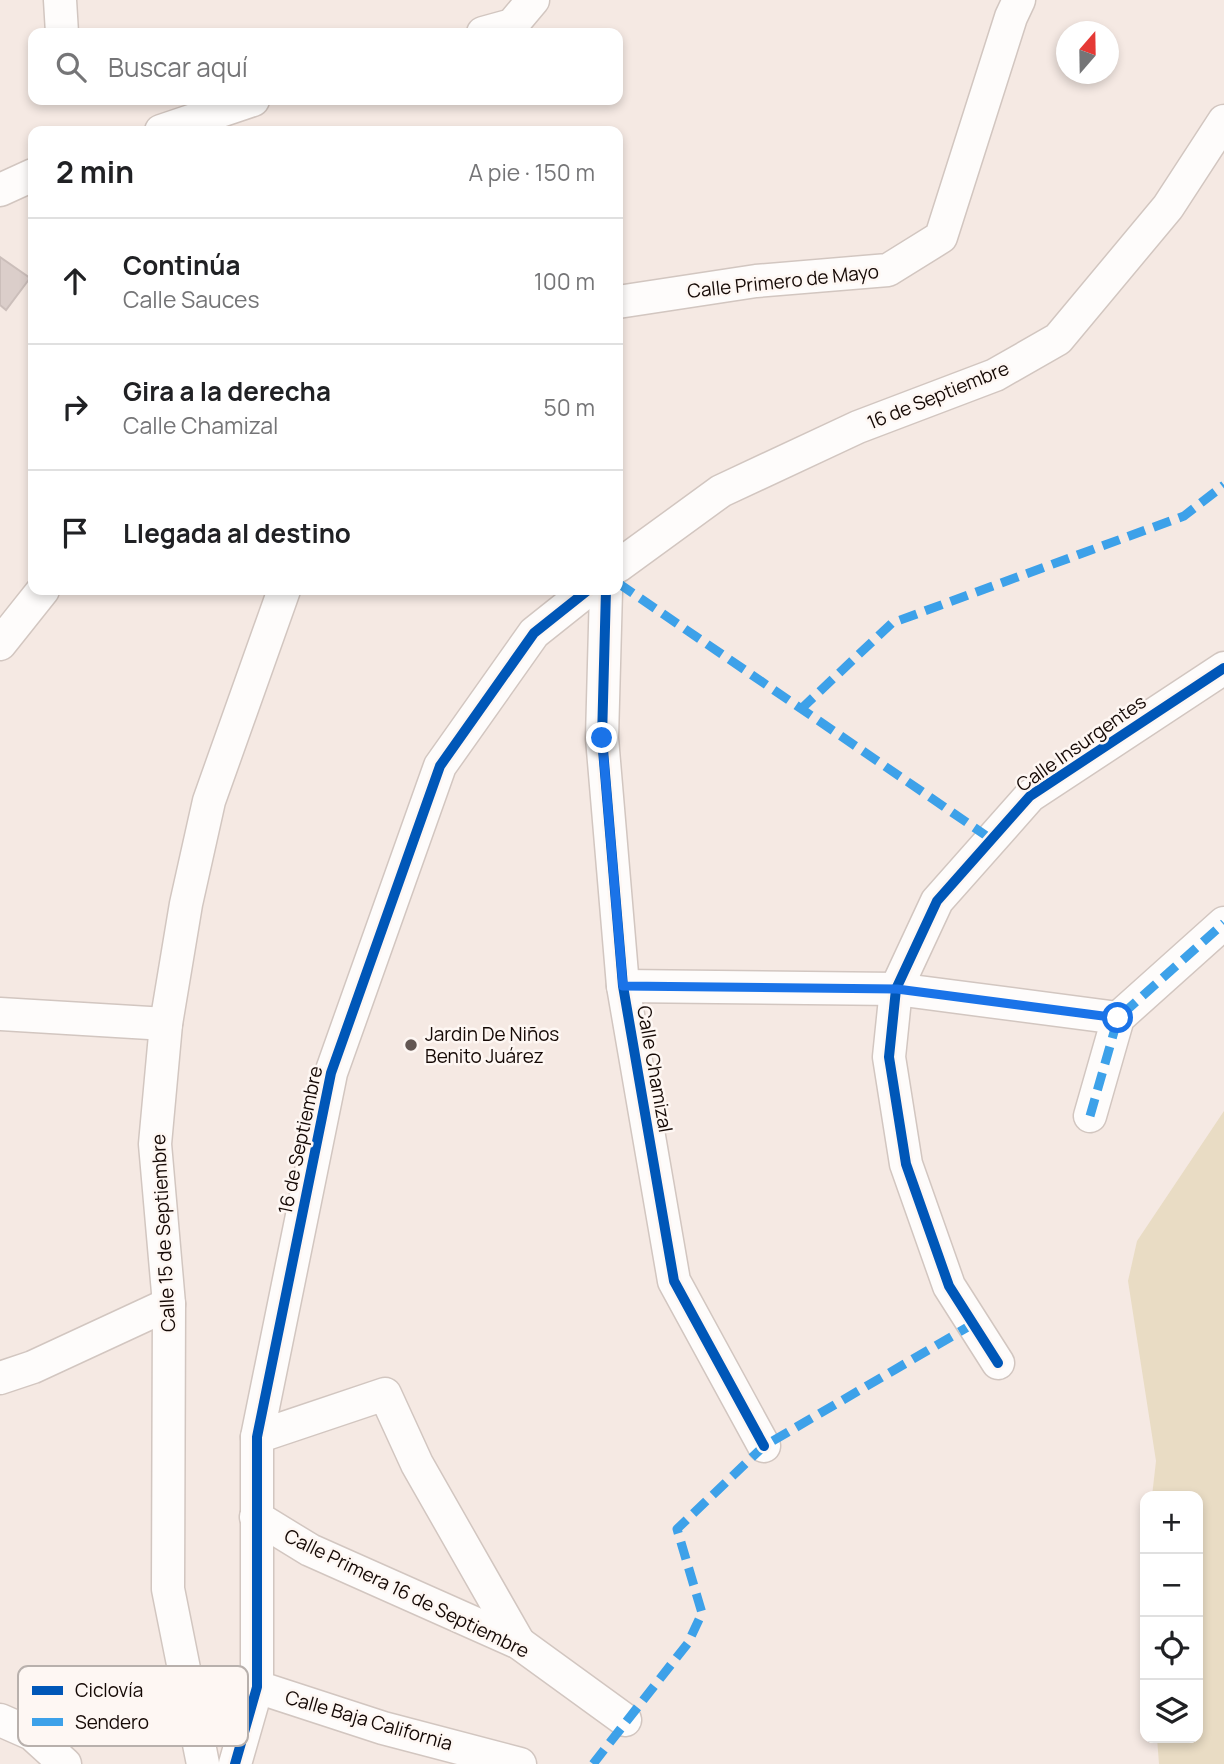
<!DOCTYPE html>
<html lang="es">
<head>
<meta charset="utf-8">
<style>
	:root { --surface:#fff; --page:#f6f6f6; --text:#202124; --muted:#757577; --line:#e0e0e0 }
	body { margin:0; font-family:Manrope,sans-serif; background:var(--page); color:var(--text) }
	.controls { position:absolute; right:21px; bottom:21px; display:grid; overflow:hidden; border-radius:14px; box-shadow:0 4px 10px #0003 }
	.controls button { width:63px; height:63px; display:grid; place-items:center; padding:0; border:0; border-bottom:2px solid var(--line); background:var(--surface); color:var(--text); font:35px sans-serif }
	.compass { position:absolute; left:1056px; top:21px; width:63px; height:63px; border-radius:50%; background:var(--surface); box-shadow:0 4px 10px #0003; rotate:20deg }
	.stop { position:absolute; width:21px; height:21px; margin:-16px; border:5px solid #1a73e8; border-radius:50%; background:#fff }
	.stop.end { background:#1a73e8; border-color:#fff; box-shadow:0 2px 7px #0008 }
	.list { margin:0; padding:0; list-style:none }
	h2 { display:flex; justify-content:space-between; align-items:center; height:91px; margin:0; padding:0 28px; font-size:30px }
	h2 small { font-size:23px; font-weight:400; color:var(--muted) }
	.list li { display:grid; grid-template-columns:46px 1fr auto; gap:21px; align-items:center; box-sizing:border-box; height:126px; padding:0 28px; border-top:2px solid var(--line) }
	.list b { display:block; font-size:26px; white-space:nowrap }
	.list p { margin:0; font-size:23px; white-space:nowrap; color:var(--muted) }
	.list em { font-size:23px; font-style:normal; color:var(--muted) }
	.icon { flex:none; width:38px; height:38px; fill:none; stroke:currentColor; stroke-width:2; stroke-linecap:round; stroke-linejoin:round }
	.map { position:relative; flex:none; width:1224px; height:1764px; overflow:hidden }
	.search { position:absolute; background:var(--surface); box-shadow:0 4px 10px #0003; left:28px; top:28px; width:595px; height:77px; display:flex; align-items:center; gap:18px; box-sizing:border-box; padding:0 24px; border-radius:14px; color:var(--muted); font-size:26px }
	.panel { position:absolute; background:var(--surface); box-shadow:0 4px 10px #0003; left:28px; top:126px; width:595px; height:469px; border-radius:14px }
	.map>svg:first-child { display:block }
</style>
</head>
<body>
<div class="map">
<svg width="1224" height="1764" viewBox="0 0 1224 1764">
	<rect width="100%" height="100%" fill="#f5e9e3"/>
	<path fill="#e9dcc4" d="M 1224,1111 L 1224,1764 L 1159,1764 L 1157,1738 L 1198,1738 L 1198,1496 L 1152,1496 L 1156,1461 L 1128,1281 L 1137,1241 Z"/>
	<path fill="#dbceca" stroke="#cbbeba" stroke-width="2" d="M 0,257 L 30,278 L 6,310 L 0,305 Z"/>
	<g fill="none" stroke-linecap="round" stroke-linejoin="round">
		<g stroke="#d2c6c0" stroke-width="35">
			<g id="street">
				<path d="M 60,0 L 62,33"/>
				<path d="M 483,33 L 512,25 L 533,0"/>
				<path d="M 161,131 L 253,100"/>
				<path d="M 0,190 L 33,175"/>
				<path d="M 618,302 L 756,281 L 888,270 L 941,237 L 1011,17 L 1019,0"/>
				<path d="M 618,566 L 721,491 L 858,427 L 995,375 L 1058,339 L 1168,207 L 1224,121"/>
				<path d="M 606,590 L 602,738 L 623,986 L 674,1281 L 764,1446"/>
				<path d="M 0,644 L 43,590"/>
				<path d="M 623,986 L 896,989 L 1118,1018"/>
				<path d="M 0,1014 L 166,1024"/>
				<path d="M 1090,1116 L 1118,1018 L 1224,923"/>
				<path d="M 998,1363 L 949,1286 L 906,1164 L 889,1057 L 896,989 L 937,901 L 1030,796 L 1224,668"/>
				<path d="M 0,1378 L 33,1367 L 169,1304"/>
				<path d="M 257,1437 L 385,1394 L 417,1464 L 519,1643"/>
				<path d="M 256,1517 L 310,1550 L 519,1643 L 625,1720"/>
				<path d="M 257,1687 L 383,1728 L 520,1764"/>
				<path d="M 0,1720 L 32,1734 L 65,1764"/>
				<path d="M 203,1764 L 168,1589 L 169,1304 L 155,1144 L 166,1024 L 186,904 L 209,801 L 284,590"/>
				<path d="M 235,1764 L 257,1687 L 257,1437 L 331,1073 L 440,766 L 534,633 L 588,590"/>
			</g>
		</g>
		<use href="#street" stroke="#fefcfb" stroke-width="32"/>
		<g stroke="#3da1e9" stroke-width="9" stroke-dasharray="18 9" stroke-linecap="butt">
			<path d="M 618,583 L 991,839"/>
			<path d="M 800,710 L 892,623 L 1184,516 L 1224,485"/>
			<path d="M 1090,1116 L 1118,1018 L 1224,923"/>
			<path d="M 593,1764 L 688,1643 L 702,1613 L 677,1529 L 764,1446 L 973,1324"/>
		</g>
		<g stroke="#fef7f3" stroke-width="15">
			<g id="cycleway">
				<path d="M 606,590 L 602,738 L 623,986 L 674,1281 L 764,1446"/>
				<path d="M 998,1363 L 949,1286 L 906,1164 L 889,1057 L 896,989 L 937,901 L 1030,796 L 1224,668"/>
				<path d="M 235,1764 L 257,1687 L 257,1437 L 331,1073 L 440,766 L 534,633 L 588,590"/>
			</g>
		</g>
		<use href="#cycleway" stroke="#0057b8" stroke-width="10"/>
	</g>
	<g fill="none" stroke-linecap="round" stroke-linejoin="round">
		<path stroke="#1a73e8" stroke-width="9" d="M 602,738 L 623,986 L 897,989 L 1118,1018"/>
	</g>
	<circle fill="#635753" stroke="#fef7f3" stroke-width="2.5" cx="411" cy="1045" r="7"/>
	<g text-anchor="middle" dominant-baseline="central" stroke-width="5" stroke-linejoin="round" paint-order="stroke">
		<g font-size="19" fill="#150905" stroke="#fef7f3">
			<text transform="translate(783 281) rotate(-6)">Calle Primero de Mayo</text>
			<text transform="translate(938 395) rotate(-22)">16 de Septiembre</text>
			<text transform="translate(1081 743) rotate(-35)">Calle Insurgentes</text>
			<text transform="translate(655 1069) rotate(80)">Calle Chamizal</text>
			<text transform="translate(300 1140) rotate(-78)">16 de Septiembre</text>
			<text transform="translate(163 1233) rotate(-93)">Calle 15 de Septiembre</text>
			<text transform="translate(407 1593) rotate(26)">Calle Primera 16 de Septiembre</text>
			<text transform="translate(369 1720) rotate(16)">Calle Baja California</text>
		</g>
		<g font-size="19" fill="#150905" stroke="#fef7f3" text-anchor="start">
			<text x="425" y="1034">Jardin De Niños<tspan x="425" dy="22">Benito Juárez</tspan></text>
		</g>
	</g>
	<rect x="18" y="1666" width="230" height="80" rx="10" fill="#fef7f3" stroke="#b8b0ac" stroke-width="2"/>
	<rect x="32" y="1686" width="31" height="9" fill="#0057b8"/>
	<rect x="32" y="1718" width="31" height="8" fill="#3da1e9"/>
	<g font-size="19" fill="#150905">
		<text x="75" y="1697">Ciclovía</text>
		<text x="75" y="1729">Sendero</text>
	</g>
</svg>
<div class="controls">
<button>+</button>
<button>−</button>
<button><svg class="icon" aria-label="locate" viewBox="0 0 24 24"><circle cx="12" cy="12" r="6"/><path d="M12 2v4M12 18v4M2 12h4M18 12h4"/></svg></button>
<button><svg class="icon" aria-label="layers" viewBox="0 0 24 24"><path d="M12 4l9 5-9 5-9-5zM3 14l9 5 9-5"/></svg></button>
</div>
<svg class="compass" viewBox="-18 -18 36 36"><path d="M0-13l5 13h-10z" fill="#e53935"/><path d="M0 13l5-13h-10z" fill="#757577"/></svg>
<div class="stop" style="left:1118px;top:1018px"></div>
<div class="stop end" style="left:602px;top:738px"></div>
<div class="search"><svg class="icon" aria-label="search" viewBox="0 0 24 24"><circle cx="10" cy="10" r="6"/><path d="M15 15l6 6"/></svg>Buscar aquí</div>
<section class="panel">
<h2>2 min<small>A pie · 150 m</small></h2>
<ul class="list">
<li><svg class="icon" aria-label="ahead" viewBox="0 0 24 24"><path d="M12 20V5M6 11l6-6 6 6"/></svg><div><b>Continúa</b><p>Calle Sauces</p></div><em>100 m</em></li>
<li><svg class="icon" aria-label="right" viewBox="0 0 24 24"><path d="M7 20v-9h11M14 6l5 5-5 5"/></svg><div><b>Gira a la derecha</b><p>Calle Chamizal</p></div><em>50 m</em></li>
<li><svg class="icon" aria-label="arrive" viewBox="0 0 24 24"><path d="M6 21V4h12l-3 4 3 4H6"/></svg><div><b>Llegada al destino</b></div></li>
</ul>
</section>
</div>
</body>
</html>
